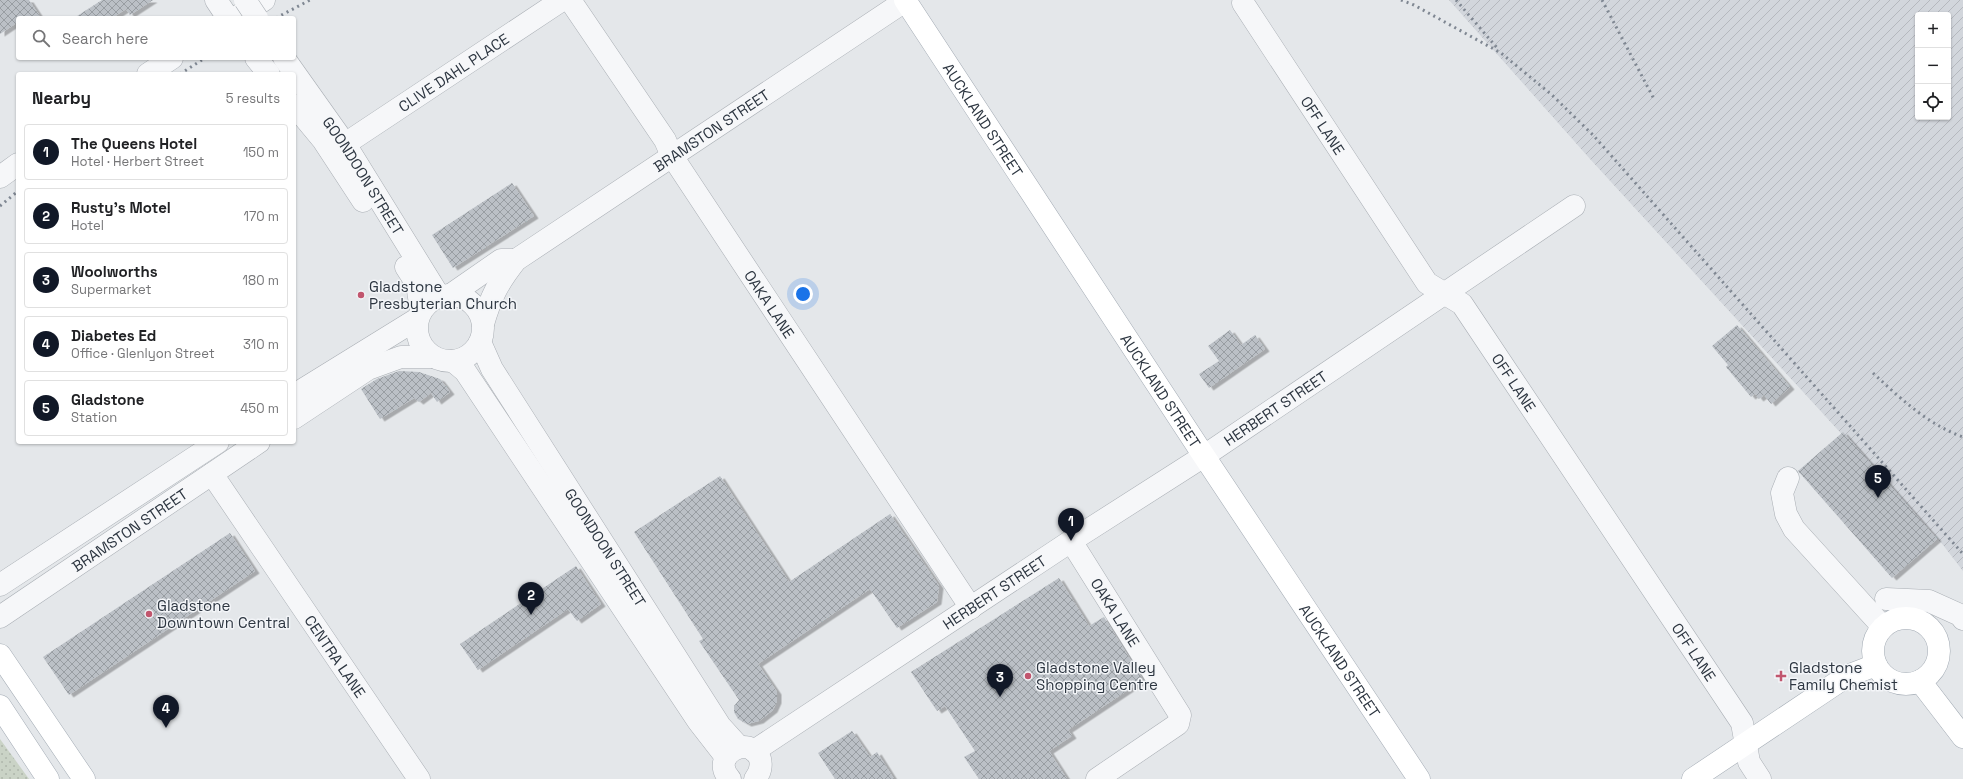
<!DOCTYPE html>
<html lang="en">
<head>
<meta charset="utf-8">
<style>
	:root { --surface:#fff; --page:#f6f6f6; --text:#202124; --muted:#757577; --line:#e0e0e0; --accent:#111827 }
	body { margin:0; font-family:"Space Grotesk",sans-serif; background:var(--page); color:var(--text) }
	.controls { position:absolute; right:12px; top:12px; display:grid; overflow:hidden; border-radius:4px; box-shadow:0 1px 3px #0004 }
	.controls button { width:36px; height:36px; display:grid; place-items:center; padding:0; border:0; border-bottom:1px solid var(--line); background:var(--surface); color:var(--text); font:20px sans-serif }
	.you { position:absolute; left:803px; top:294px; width:14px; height:14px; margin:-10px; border:3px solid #fff; border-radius:50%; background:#1a73e8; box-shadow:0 0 0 6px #1a73e833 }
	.badge { display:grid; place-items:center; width:26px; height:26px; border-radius:50%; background:var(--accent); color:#fff; font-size:13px; font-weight:700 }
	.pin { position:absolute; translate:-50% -33px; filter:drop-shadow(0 1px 2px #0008) }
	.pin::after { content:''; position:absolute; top:21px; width:14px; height:12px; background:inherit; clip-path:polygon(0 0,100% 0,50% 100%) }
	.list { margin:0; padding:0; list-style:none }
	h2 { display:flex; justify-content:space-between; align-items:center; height:52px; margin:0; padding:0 16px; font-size:17px }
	h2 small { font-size:13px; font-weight:400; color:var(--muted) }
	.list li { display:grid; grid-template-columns:26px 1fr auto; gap:12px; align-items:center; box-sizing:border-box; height:56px; margin:0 8px 8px; padding:0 8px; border:1px solid var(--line); border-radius:4px }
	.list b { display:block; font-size:15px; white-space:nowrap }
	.list p { margin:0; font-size:13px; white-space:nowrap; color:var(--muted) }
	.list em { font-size:13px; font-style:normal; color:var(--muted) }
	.icon { flex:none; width:22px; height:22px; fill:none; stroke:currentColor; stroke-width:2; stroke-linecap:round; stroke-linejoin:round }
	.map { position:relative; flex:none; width:1963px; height:779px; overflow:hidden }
	.search { position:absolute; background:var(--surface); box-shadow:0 1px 3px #0004; left:16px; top:16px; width:280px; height:44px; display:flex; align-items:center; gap:10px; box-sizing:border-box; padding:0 14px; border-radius:4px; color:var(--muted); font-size:15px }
	.panel { position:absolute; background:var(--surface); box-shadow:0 1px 3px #0004; left:16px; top:72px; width:280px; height:372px; border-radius:4px }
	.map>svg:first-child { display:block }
</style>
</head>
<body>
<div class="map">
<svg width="1963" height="779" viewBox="0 0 1963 779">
	<defs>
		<pattern id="industrial-furrows" width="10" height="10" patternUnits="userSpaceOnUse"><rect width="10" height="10" fill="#d2d6dc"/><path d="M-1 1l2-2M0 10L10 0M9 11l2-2" fill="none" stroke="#b5b8be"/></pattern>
		<pattern id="park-dots" width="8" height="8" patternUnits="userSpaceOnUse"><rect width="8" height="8" fill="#cad3c6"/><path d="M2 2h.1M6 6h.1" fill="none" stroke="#aeb6ab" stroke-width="1.8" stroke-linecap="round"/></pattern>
		<pattern id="building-cross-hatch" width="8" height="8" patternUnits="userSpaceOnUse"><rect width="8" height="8" fill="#bbc0c6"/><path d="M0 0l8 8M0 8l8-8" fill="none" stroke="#989da2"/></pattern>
		<filter id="shadow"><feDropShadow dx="4.5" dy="2.5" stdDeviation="0" flood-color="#0004"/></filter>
	</defs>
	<rect width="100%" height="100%" fill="#e4e7ea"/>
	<path fill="url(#industrial-furrows)" fill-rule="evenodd" d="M 1449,0 L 1963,0 L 1963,571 L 1943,545 L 1590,159 ZM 1918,15 L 1948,15 L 1948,117 L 1918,117 Z"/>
	<path fill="url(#park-dots)" d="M 0,739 L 29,779 L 0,779 Z"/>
	<g fill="url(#building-cross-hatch)" filter="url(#shadow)">
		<path d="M 0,0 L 29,0 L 41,18 L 18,18 L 18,22 L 0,34 Z"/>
		<path d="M 102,0 L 153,0 L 130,15 L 126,9 L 112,18 L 74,18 Z"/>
		<path d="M 512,183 L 534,216 L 453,268 L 432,235 Z"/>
		<path d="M 1737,325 L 1790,387 L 1771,404 L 1764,395 L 1759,399 L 1755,394 L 1751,397 L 1726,367 L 1728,365 L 1712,346 Z"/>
		<path d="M 1230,330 L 1241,345 L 1255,335 L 1265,349 L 1209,388 L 1199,374 L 1219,361 L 1208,346 Z"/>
		<path d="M 399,371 L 419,372 L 440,379 L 450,392 L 437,402 L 431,393 L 419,402 L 414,398 L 380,419 L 361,389 L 377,379 Z"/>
		<path d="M 1843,432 L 1937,539 L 1892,578 L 1798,471 Z"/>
		<path d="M 720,476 L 789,582 L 890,514 L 939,586 L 937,602 L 897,628 L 870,589 L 758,664 L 777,692 L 777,701 L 773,710 L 759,721 L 747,724 L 738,719 L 734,712 L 734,706 L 739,700 L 699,641 L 703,639 L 634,532 Z"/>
		<path d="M 230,533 L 255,571 L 69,695 L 43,657 Z"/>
		<path d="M 576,566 L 601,604 L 577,621 L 568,609 L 478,670 L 460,644 Z"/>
		<path d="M 1059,578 L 1089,626 L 1104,617 L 1143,680 L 1068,730 L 1072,736 L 1049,751 L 1067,779 L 979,779 L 964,757 L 975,751 L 945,706 L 937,711 L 911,672 Z"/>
		<path d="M 852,731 L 870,757 L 877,752 L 894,779 L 835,779 L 818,753 Z"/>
	</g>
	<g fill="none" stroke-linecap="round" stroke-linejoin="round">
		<g stroke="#a9aeb4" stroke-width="23">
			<g id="minor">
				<path d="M 216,0 L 228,18"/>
				<path id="s1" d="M 570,0 L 665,140 L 672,156 L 971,608"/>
				<path id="s2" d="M 1243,3 L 1427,283 L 1462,304 L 1742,723 L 1749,762 L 1760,779"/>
				<path d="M 235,18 L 264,0"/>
				<path d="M 256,58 L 269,74"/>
				<path id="s3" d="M 284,58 L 345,144 L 439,296"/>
				<path d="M 148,74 L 172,58"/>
				<path d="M 294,105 L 323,140 L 363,201"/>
				<path id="s4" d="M 345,144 L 562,0"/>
				<path d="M 0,177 L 18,164"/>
				<path d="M 406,267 L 417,284 L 421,310"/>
				<path d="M 452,294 L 501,260 L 516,260"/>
				<circle cx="450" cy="328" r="33"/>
				<path id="s5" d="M 483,324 C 491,296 498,283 516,260 L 905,1"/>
				<path id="s6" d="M 480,342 L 492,369 L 720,726 L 739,747"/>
				<path d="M 453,361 L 465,371 L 698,721 L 726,757"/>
				<path d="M 294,395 L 417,319"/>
				<path d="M 294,418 L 368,369 L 401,357 L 433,357"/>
				<path id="s7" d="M 212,474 L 419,779"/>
				<path d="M 1788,478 L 1782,493 L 1786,514 L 1794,529 L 1883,627"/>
				<path id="s8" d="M 1071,541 L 1180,715 L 1178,724 L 1097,779"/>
				<path d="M 0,585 L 218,442"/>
				<path d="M 1886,599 L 1929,601 L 1960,615 L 1963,619"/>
				<path id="s9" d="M 0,617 L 259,442"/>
				<path id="s10" d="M 754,751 L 1071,541 L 1204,456 L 1574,206"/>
				<path d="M 730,779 C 708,756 750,732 760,759 C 762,767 760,773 755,779"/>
			</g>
		</g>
		<g stroke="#a4acb5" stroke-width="23">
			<g id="major">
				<path id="s11" d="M 905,0 L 1204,456 L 1419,779"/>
				<circle cx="1906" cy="651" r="33"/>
				<path d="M 0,655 L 84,779"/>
				<path d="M 1920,681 L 1963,737"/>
				<path d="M 0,706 L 48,779"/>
				<path d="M 1693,779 L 1847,676 L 1876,665"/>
			</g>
		</g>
		<use href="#minor" stroke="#f6f7f9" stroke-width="22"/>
		<use href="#major" stroke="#fff" stroke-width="22"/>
		<g stroke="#7f8792" stroke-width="3" stroke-dasharray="2 4" stroke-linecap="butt">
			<path d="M 1401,0 L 1414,5 L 1501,53 L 1552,95 L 1593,135 L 1963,554"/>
			<path d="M 1456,0 L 1498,49"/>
			<path d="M 1602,0 L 1655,101"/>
			<path d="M 276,18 L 310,0"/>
			<path d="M 180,74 L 205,58"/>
			<path d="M 0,206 L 18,191"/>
			<path d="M 1873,373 C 1900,398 1927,424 1963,437"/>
		</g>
		<g stroke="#a9aeb4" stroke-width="23" stroke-linecap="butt">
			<path id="minor-bridge" d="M 245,0 L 257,18"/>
		</g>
		<use href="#minor-bridge" stroke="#f6f7f9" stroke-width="22"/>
	</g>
	<g fill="#c1566e" stroke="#f3f5f8" stroke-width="1.5">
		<circle cx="361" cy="295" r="4"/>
		<circle cx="149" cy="614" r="4"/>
		<circle cx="1028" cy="676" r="4"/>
		<path d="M1779 670h4v4h4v4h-4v4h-4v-4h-4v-4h4z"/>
	</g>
	<g text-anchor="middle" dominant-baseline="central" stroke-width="3" stroke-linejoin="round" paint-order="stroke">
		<g font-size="15" fill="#2d3641" stroke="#f3f5f8">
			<text stroke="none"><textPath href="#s4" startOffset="130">CLIVE DAHL PLACE</textPath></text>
			<text stroke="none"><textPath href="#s11" startOffset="143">AUCKLAND STREET</textPath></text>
			<text stroke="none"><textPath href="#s2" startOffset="146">OFF LANE</textPath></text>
			<text stroke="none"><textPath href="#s5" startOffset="307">BRAMSTON STREET</textPath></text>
			<text stroke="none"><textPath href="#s3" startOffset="142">GOONDOON STREET</textPath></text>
			<text stroke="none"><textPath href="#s1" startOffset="364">OAKA LANE</textPath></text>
			<text stroke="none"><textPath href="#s2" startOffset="470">OFF LANE</textPath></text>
			<text stroke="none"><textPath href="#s11" startOffset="467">AUCKLAND STREET</textPath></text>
			<text stroke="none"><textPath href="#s10" startOffset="624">HERBERT STREET</textPath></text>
			<text stroke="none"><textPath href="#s9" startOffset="156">BRAMSTON STREET</textPath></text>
			<text stroke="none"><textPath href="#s6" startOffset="241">GOONDOON STREET</textPath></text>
			<text stroke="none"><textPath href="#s10" startOffset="288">HERBERT STREET</textPath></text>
			<text stroke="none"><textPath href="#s8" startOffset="84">OAKA LANE</textPath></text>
			<text stroke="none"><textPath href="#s2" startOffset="794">OFF LANE</textPath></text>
			<text stroke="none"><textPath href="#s7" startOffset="220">CENTRA LANE</textPath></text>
			<text stroke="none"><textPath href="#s11" startOffset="791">AUCKLAND STREET</textPath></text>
		</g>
		<g font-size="15" fill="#2d3641" stroke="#f3f5f8" text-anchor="start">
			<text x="369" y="286">Gladstone<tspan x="369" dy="17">Presbyterian Church</tspan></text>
			<text x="157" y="605">Gladstone<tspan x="157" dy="17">Downtown Central</tspan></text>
			<text x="1036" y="667">Gladstone Valley<tspan x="1036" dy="17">Shopping Centre</tspan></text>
			<text x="1789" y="667">Gladstone<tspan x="1789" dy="17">Family Chemist</tspan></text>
		</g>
	</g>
</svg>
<div class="controls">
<button>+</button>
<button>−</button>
<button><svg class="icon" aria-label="locate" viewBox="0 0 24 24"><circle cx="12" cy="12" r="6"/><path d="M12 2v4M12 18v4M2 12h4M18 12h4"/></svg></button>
</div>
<div class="you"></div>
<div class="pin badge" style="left:1071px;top:541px">1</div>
<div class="pin badge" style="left:531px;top:615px">2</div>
<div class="pin badge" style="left:1000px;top:697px">3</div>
<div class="pin badge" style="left:166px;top:728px">4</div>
<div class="pin badge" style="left:1878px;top:498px">5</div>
<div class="search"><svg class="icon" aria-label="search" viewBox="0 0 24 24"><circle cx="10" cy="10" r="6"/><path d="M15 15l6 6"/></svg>Search here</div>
<section class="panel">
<h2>Nearby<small>5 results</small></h2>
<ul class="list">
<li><span class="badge">1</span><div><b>The Queens Hotel</b><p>Hotel · Herbert Street</p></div><em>150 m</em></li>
<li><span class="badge">2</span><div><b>Rusty’s Motel</b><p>Hotel</p></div><em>170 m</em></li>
<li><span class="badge">3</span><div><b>Woolworths</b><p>Supermarket</p></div><em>180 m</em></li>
<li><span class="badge">4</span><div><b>Diabetes Ed</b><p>Office · Glenlyon Street</p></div><em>310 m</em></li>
<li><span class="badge">5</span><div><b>Gladstone</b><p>Station</p></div><em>450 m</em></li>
</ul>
</section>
</div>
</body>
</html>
